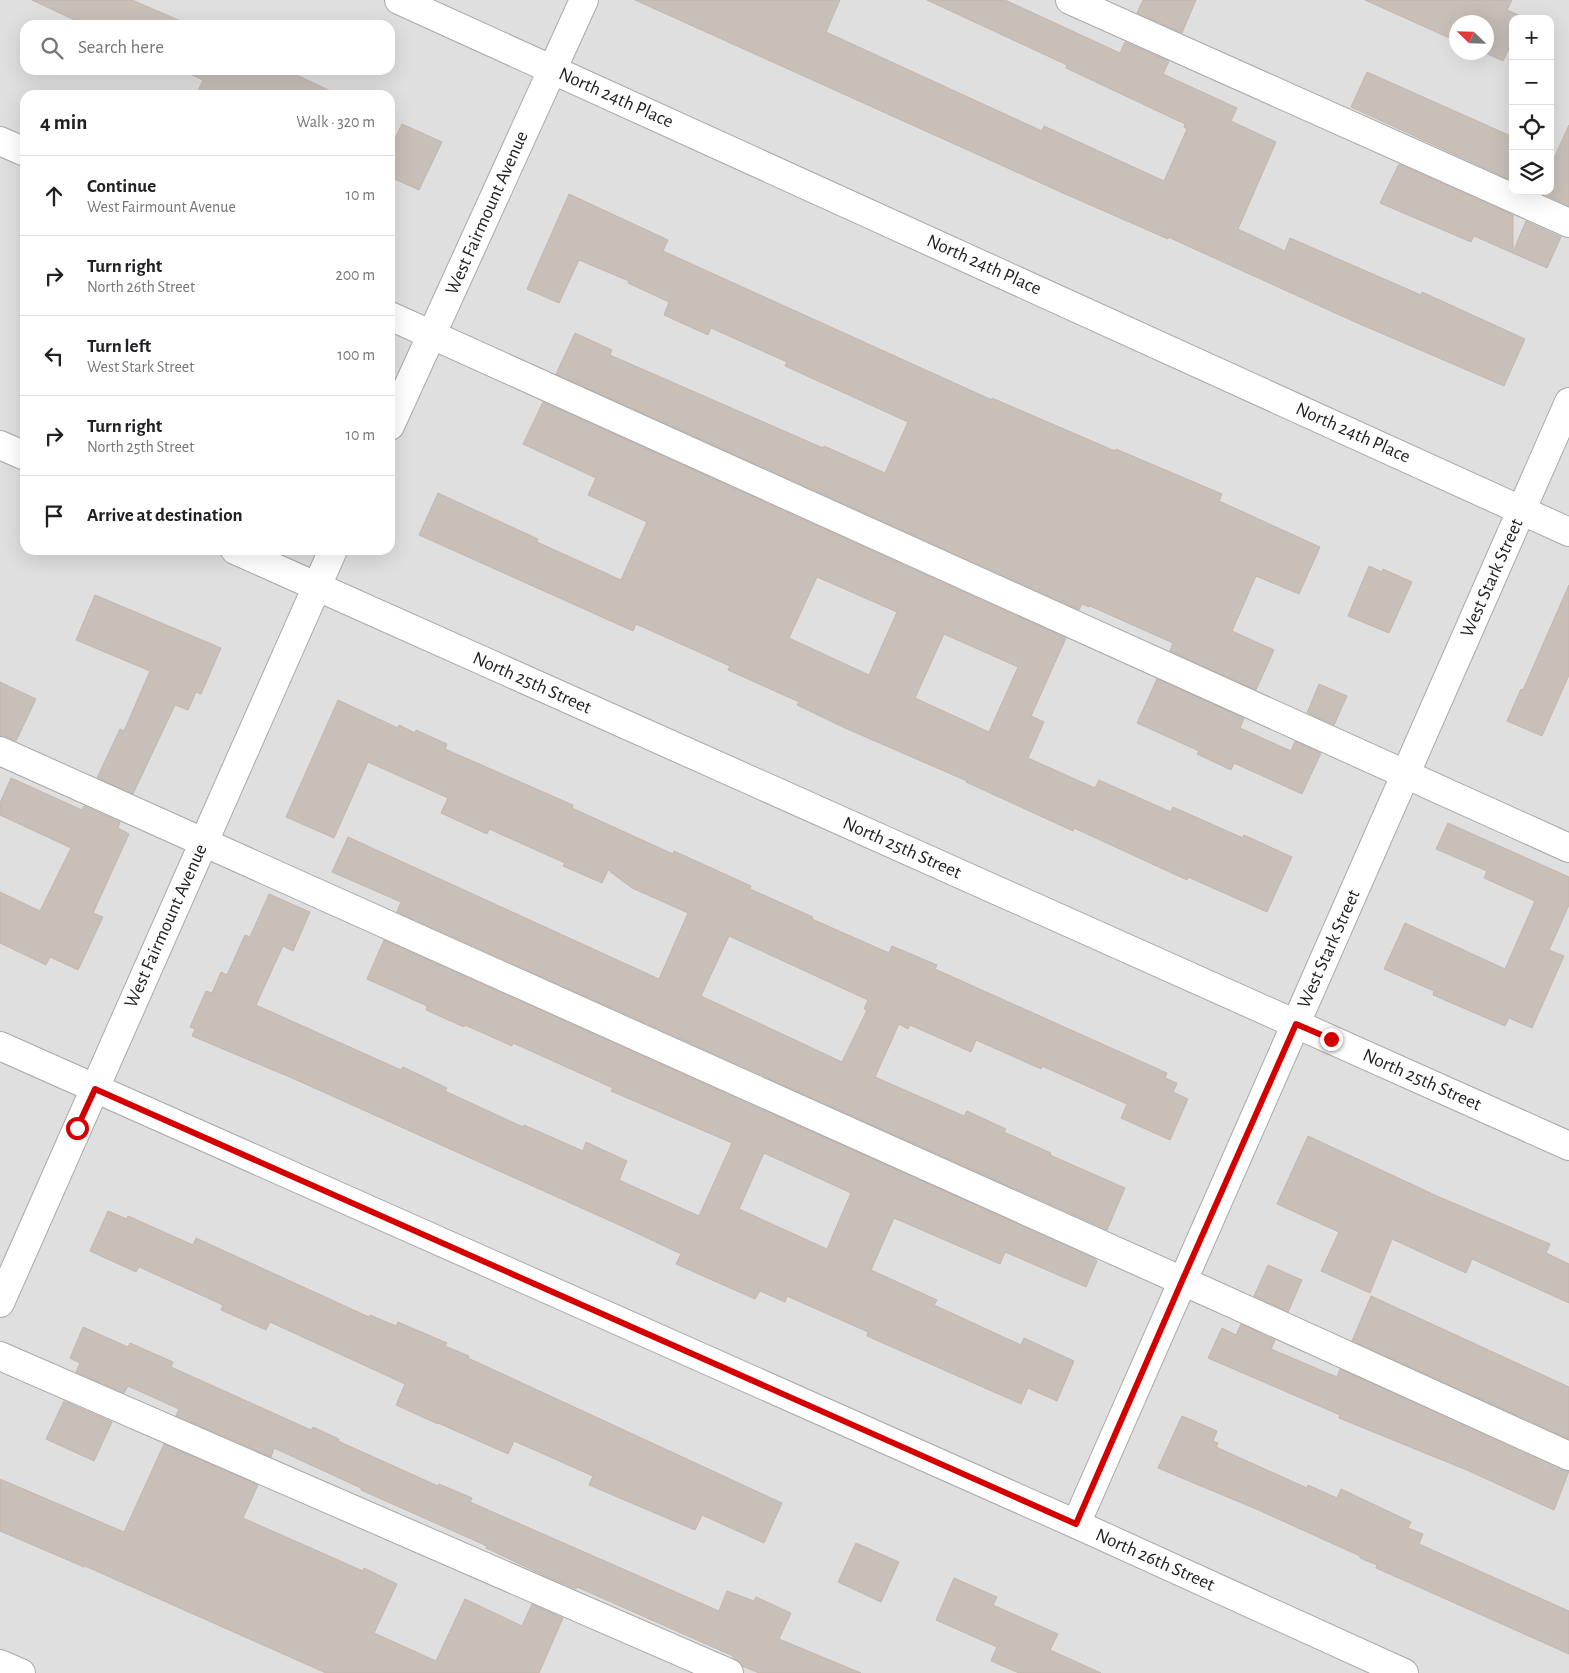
<!DOCTYPE html>
<html lang="en">
<head>
<meta charset="utf-8">
<style>
	:root { --surface:#fff; --page:#f2f2f2; --text:#202124; --muted:#757577; --line:#e0e0e0 }
	body { margin:0; font-family:"Alegreya Sans",sans-serif; background:var(--page); color:var(--text) }
	.controls { position:absolute; right:15px; top:15px; display:grid; overflow:hidden; border-radius:10px; box-shadow:0 5px 20px #0002 }
	.controls button { width:45px; height:45px; display:grid; place-items:center; padding:0; border:0; border-bottom:1px solid var(--line); background:var(--surface); color:var(--text); font:25px sans-serif }
	.compass { position:absolute; left:1449px; top:15px; width:45px; height:45px; border-radius:50%; background:var(--surface); box-shadow:0 5px 20px #0002; rotate:293deg }
	.stop { position:absolute; width:15px; height:15px; margin:-11px; border:4px solid #d40000; border-radius:50%; background:#fff }
	.stop.end { background:#d40000; border-color:#fff; box-shadow:0 1px 5px #0008 }
	.list { margin:0; padding:0; list-style:none }
	h2 { display:flex; justify-content:space-between; align-items:center; height:65px; margin:0; padding:0 20px; font-size:21px }
	h2 small { font-size:16px; font-weight:400; color:var(--muted) }
	.list li { display:grid; grid-template-columns:32px 1fr auto; gap:15px; align-items:center; box-sizing:border-box; height:80px; padding:0 20px; border-top:1px solid var(--line) }
	.list b { display:block; font-size:19px; white-space:nowrap }
	.list p { margin:0; font-size:16px; white-space:nowrap; color:var(--muted) }
	.list em { font-size:16px; font-style:normal; color:var(--muted) }
	.icon { flex:none; width:28px; height:28px; fill:none; stroke:currentColor; stroke-width:2; stroke-linecap:round; stroke-linejoin:round }
	.map { position:relative; flex:none; width:1569px; height:1673px; overflow:hidden }
	.search { position:absolute; background:var(--surface); box-shadow:0 5px 20px #0002; left:20px; top:20px; width:375px; height:55px; display:flex; align-items:center; gap:12px; box-sizing:border-box; padding:0 18px; border-radius:15px; color:var(--muted); font-size:19px }
	.panel { position:absolute; background:var(--surface); box-shadow:0 5px 20px #0002; left:20px; top:90px; width:375px; height:465px; border-radius:15px }
	.map>svg:first-child { display:block }
</style>
</head>
<body>
<div class="map">
<svg width="1569" height="1673" viewBox="0 0 1569 1673">
	<rect width="100%" height="100%" fill="#f2efe9"/>
	<path fill="#e0dfdf" fill-rule="evenodd" d="M 0,0 L 1569,0 L 1569,1673 L 0,1673 ZM 1513,19 L 1550,19 L 1550,191 L 1513,191 ZM 1456,22 L 1486,22 L 1486,52 L 1456,52 ZM 25,25 L 390,25 L 390,70 L 25,70 ZM 25,95 L 390,95 L 390,550 L 25,550 Z"/>
	<g fill="#c7bfb8" stroke="#c4b6ab" fill-rule="evenodd">
		<path d="M 32,0 L 132,0 L 190,25 L 85,25 Z"/>
		<path d="M 635,0 L 840,0 L 826,32 L 1042,131 L 1044,126 L 1164,181 L 1187,129 L 1184,127 L 1185,124 L 1066,68 L 1067,65 L 927,0 L 1005,0 L 1120,53 L 1125,42 L 1169,61 L 1163,74 L 1237,108 L 1231,121 L 1276,142 L 1238,229 L 1285,251 L 1290,238 L 1421,295 L 1422,292 L 1525,339 L 1504,386 L 1355,322 L 1168,237 L 1168,239 L 1063,193 Z"/>
		<path d="M 1143,0 L 1196,0 L 1182,33 L 1137,13 Z"/>
		<path d="M 1365,0 L 1512,0 L 1507,10 L 1523,17 L 1513,19 L 1513,40 L 1503,61 L 1483,52 L 1486,52 L 1486,22 L 1456,22 L 1456,41 Z"/>
		<path d="M 181,70 L 286,70 L 339,95 L 196,95 L 203,80 Z"/>
		<path d="M 1367,72 L 1513,137 L 1513,181 L 1351,107 Z"/>
		<path d="M 402,124 L 442,142 L 419,190 L 390,177 L 390,149 Z"/>
		<path d="M 1569,125 L 1569,206 L 1539,192 L 1550,191 L 1550,167 Z"/>
		<path d="M 1399,164 L 1513,215 L 1513,252 L 1526,221 L 1561,237 L 1547,268 L 1474,236 L 1471,242 L 1380,203 Z"/>
		<path d="M 569,194 L 668,240 L 663,251 L 992,400 L 992,398 L 1115,451 L 1116,449 L 1222,494 L 1219,501 L 1320,547 L 1299,594 L 1256,576 L 1232,631 L 1274,650 L 1256,690 L 1170,651 L 1173,643 L 1090,606 L 1089,607 L 1082,604 L 1079,610 L 556,374 L 575,333 L 612,350 L 610,355 L 823,448 L 824,446 L 885,473 L 908,422 L 785,366 L 787,362 L 711,328 L 708,335 L 664,315 L 669,302 L 628,283 L 629,281 L 579,260 L 559,303 L 527,289 Z"/>
		<path d="M 543,402 L 1066,638 L 1031,716 L 1044,722 L 1028,758 L 1095,788 L 1099,780 L 1171,812 L 1173,807 L 1243,838 L 1244,835 L 1292,857 L 1267,912 L 1188,877 L 1187,880 L 1074,828 L 1073,831 L 966,782 L 967,781 L 845,728 L 797,705 L 799,702 L 728,670 L 730,666 L 636,624 L 633,631 L 419,535 L 438,493 L 538,539 L 537,542 L 621,580 L 647,522 L 588,495 L 596,478 L 523,444 ZM 817,577 L 897,612 L 869,675 L 789,638 ZM 944,634 L 1018,667 L 989,732 L 915,698 Z"/>
		<path d="M 1369,566 L 1382,572 L 1383,569 L 1412,582 L 1389,633 L 1348,616 Z"/>
		<path d="M 1569,585 L 1569,675 L 1542,736 L 1507,721 L 1521,689 L 1523,690 Z"/>
		<path d="M 95,595 L 221,648 L 201,694 L 196,692 L 188,710 L 175,705 L 133,794 L 97,778 L 120,729 L 124,731 L 150,671 L 76,640 Z"/>
		<path d="M 1157,679 L 1244,718 L 1240,728 L 1291,751 L 1295,741 L 1321,753 L 1302,794 L 1234,763 L 1231,770 L 1197,754 L 1199,751 L 1137,723 Z"/>
		<path d="M 0,682 L 36,699 L 16,741 L 0,736 Z"/>
		<path d="M 1319,684 L 1347,696 L 1334,725 L 1307,713 Z"/>
		<path d="M 338,700 L 398,728 L 399,725 L 415,733 L 416,730 L 447,744 L 445,749 L 573,805 L 572,808 L 673,854 L 674,851 L 751,886 L 750,889 L 813,917 L 812,919 L 889,953 L 892,946 L 937,965 L 935,969 L 1167,1073 L 1165,1078 L 1177,1083 L 1173,1092 L 1188,1099 L 1170,1140 L 1121,1118 L 1127,1104 L 1042,1066 L 1041,1069 L 976,1040 L 971,1052 L 910,1025 L 908,1029 L 899,1024 L 875,1077 L 964,1116 L 967,1111 L 1006,1129 L 1004,1132 L 1051,1153 L 1050,1155 L 1125,1188 L 1107,1230 L 397,912 L 401,902 L 332,872 L 348,837 L 659,979 L 688,913 L 632,888 L 608,870 L 602,883 L 563,866 L 565,863 L 489,829 L 487,834 L 441,813 L 448,798 L 368,762 L 334,838 L 286,817 ZM 729,936 L 868,1000 L 864,1009 L 867,1010 L 842,1062 L 701,996 Z"/>
		<path d="M 11,778 L 82,810 L 84,806 L 120,822 L 118,828 L 129,834 L 93,913 L 103,917 L 78,970 L 50,957 L 46,965 L 0,943 L 0,892 L 40,911 L 71,848 L 0,815 L 0,803 Z"/>
		<path d="M 1448,823 L 1569,877 L 1569,905 L 1549,950 L 1564,956 L 1532,1028 L 1509,1018 L 1505,1026 L 1433,995 L 1434,991 L 1384,969 L 1405,923 L 1505,969 L 1535,901 L 1484,878 L 1487,871 L 1436,849 Z"/>
		<path d="M 269,894 L 310,912 L 293,951 L 283,946 L 256,1005 L 401,1070 L 403,1067 L 447,1088 L 445,1091 L 523,1127 L 524,1125 L 583,1151 L 586,1142 L 627,1161 L 619,1180 L 699,1216 L 732,1143 L 611,1091 L 613,1088 L 513,1043 L 512,1046 L 465,1025 L 464,1027 L 426,1010 L 427,1006 L 367,979 L 384,940 L 1094,1258 L 1097,1261 L 1086,1287 L 1005,1252 L 1000,1264 L 894,1218 L 871,1270 L 937,1300 L 934,1305 L 1021,1345 L 1024,1338 L 1074,1361 L 1057,1401 L 1028,1388 L 1021,1404 L 867,1336 L 868,1332 L 787,1296 L 785,1302 L 760,1291 L 755,1299 L 676,1264 L 681,1254 L 626,1228 L 292,1078 L 192,1036 L 195,1029 L 190,1027 L 206,991 L 212,993 L 221,972 L 227,975 L 245,935 L 250,937 ZM 764,1153 L 851,1193 L 827,1249 L 739,1209 Z"/>
		<path d="M 1308,1136 L 1437,1196 L 1550,1244 L 1546,1253 L 1569,1264 L 1569,1303 L 1472,1259 L 1466,1273 L 1392,1239 L 1370,1293 L 1321,1271 L 1339,1232 L 1277,1204 Z"/>
		<path d="M 108,1211 L 127,1219 L 128,1216 L 193,1245 L 196,1238 L 369,1317 L 370,1315 L 396,1326 L 398,1322 L 447,1343 L 445,1346 L 469,1356 L 468,1358 L 782,1503 L 764,1543 L 702,1515 L 695,1530 L 589,1485 L 593,1476 L 514,1441 L 508,1454 L 438,1423 L 438,1424 L 396,1405 L 405,1384 L 270,1322 L 266,1330 L 221,1310 L 223,1305 L 139,1267 L 136,1272 L 90,1251 Z"/>
		<path d="M 1268,1265 L 1302,1280 L 1288,1312 L 1254,1296 Z"/>
		<path d="M 1371,1296 L 1569,1387 L 1569,1439 L 1352,1341 Z"/>
		<path d="M 1241,1324 L 1275,1340 L 1271,1349 L 1337,1377 L 1340,1369 L 1569,1471 L 1554,1510 L 1469,1471 L 1339,1418 L 1340,1415 L 1208,1358 L 1222,1328 L 1236,1335 Z"/>
		<path d="M 83,1327 L 128,1347 L 130,1343 L 173,1362 L 171,1367 L 311,1430 L 313,1427 L 339,1439 L 338,1441 L 438,1486 L 439,1484 L 472,1498 L 470,1502 L 719,1611 L 727,1591 L 754,1601 L 756,1597 L 791,1613 L 779,1639 L 861,1673 L 759,1673 L 742,1666 L 731,1655 L 577,1587 L 576,1589 L 545,1576 L 486,1548 L 487,1546 L 361,1490 L 361,1488 L 274,1448 L 271,1457 L 176,1416 L 179,1409 L 128,1386 L 124,1393 L 76,1372 L 80,1363 L 70,1358 Z"/>
		<path d="M 64,1401 L 112,1422 L 94,1461 L 46,1439 Z"/>
		<path d="M 1182,1416 L 1217,1431 L 1213,1441 L 1218,1443 L 1216,1447 L 1307,1488 L 1308,1485 L 1337,1498 L 1341,1489 L 1411,1522 L 1408,1528 L 1423,1534 L 1419,1544 L 1569,1611 L 1569,1654 L 1376,1568 L 1377,1565 L 1360,1558 L 1360,1556 L 1256,1509 L 1158,1468 Z"/>
		<path d="M 164,1444 L 258,1485 L 243,1518 L 363,1571 L 364,1568 L 397,1584 L 374,1633 L 436,1661 L 465,1599 L 522,1626 L 532,1604 L 563,1618 L 539,1673 L 326,1673 L 85,1566 L 84,1567 L 0,1531 L 0,1479 L 124,1532 Z"/>
		<path d="M 856,1543 L 899,1562 L 881,1602 L 838,1582 Z"/>
		<path d="M 954,1578 L 997,1597 L 993,1605 L 1058,1634 L 1050,1650 L 1101,1673 L 1019,1673 L 991,1661 L 997,1647 L 936,1620 Z"/>
	</g>
	<g fill="none" stroke-linecap="round" stroke-linejoin="round">
		<g stroke="#a9a9a9" stroke-width="30">
			<g id="minor">
				<path d="M 399,0 L 1569,532"/>
				<path d="M 1070,0 L 1569,223"/>
				<path d="M 0,141 L 25,152"/>
				<path d="M 390,316 L 1569,848"/>
				<path d="M 390,426 L 584,0"/>
				<path d="M 0,445 L 25,456"/>
				<path d="M 235,550 L 1569,1146"/>
				<path d="M 0,751 L 1216,1296 L 1569,1456"/>
				<path d="M 0,1046 L 1076,1524 L 1404,1673"/>
				<path d="M 0,1303 L 333,550"/>
				<path d="M 0,1356 L 729,1673"/>
				<path d="M 1076,1524 L 1569,402"/>
				<path d="M 0,1664 L 21,1673"/>
			</g>
		</g>
		<use href="#minor" stroke="#fff" stroke-width="28"/>
	</g>
	<g fill="none" stroke-linecap="round" stroke-linejoin="round">
		<path stroke="#d40000" stroke-width="6" d="M 77,1128 L 95,1089 L 1076,1524 L 1182,1281 L 1296,1024 L 1331,1039"/>
	</g>
	<g text-anchor="middle" dominant-baseline="central" stroke-width="5" stroke-linejoin="round" paint-order="stroke">
		<g font-size="19" fill="#222" stroke="#fff">
			<text transform="translate(616 98) rotate(24)">North 24th Place</text>
			<text transform="translate(487 213) rotate(-66)">West Fairmount Avenue</text>
			<text transform="translate(984 265) rotate(24)">North 24th Place</text>
			<text transform="translate(1353 433) rotate(24)">North 24th Place</text>
			<text transform="translate(1492 578) rotate(-66)">West Stark Street</text>
			<text transform="translate(532 683) rotate(24)">North 25th Street</text>
			<text transform="translate(902 848) rotate(24)">North 25th Street</text>
			<text transform="translate(166 926) rotate(-66)">West Fairmount Avenue</text>
			<text transform="translate(1329 949) rotate(-66)">West Stark Street</text>
			<text transform="translate(1422 1080) rotate(24)">North 25th Street</text>
			<text transform="translate(1155 1560) rotate(24)">North 26th Street</text>
		</g>
	</g>
</svg>
<div class="controls">
<button>+</button>
<button>−</button>
<button><svg class="icon" aria-label="locate" viewBox="0 0 24 24"><circle cx="12" cy="12" r="6"/><path d="M12 2v4M12 18v4M2 12h4M18 12h4"/></svg></button>
<button><svg class="icon" aria-label="layers" viewBox="0 0 24 24"><path d="M12 4l9 5-9 5-9-5zM3 14l9 5 9-5"/></svg></button>
</div>
<svg class="compass" viewBox="-18 -18 36 36"><path d="M0-13l5 13h-10z" fill="#e53935"/><path d="M0 13l5-13h-10z" fill="#757577"/></svg>
<div class="stop" style="left:77px;top:1128px"></div>
<div class="stop end" style="left:1331px;top:1039px"></div>
<div class="search"><svg class="icon" aria-label="search" viewBox="0 0 24 24"><circle cx="10" cy="10" r="6"/><path d="M15 15l6 6"/></svg>Search here</div>
<section class="panel">
<h2>4 min<small>Walk · 320 m</small></h2>
<ul class="list">
<li><svg class="icon" aria-label="ahead" viewBox="0 0 24 24"><path d="M12 20V5M6 11l6-6 6 6"/></svg><div><b>Continue</b><p>West Fairmount Avenue</p></div><em>10 m</em></li>
<li><svg class="icon" aria-label="right" viewBox="0 0 24 24"><path d="M7 20v-9h11M14 6l5 5-5 5"/></svg><div><b>Turn right</b><p>North 26th Street</p></div><em>200 m</em></li>
<li><svg class="icon" aria-label="left" viewBox="0 0 24 24"><path d="M17 20v-9H6M10 6l-5 5 5 5"/></svg><div><b>Turn left</b><p>West Stark Street</p></div><em>100 m</em></li>
<li><svg class="icon" aria-label="right" viewBox="0 0 24 24"><path d="M7 20v-9h11M14 6l5 5-5 5"/></svg><div><b>Turn right</b><p>North 25th Street</p></div><em>10 m</em></li>
<li><svg class="icon" aria-label="arrive" viewBox="0 0 24 24"><path d="M6 21V4h12l-3 4 3 4H6"/></svg><div><b>Arrive at destination</b></div></li>
</ul>
</section>
</div>
</body>
</html>
